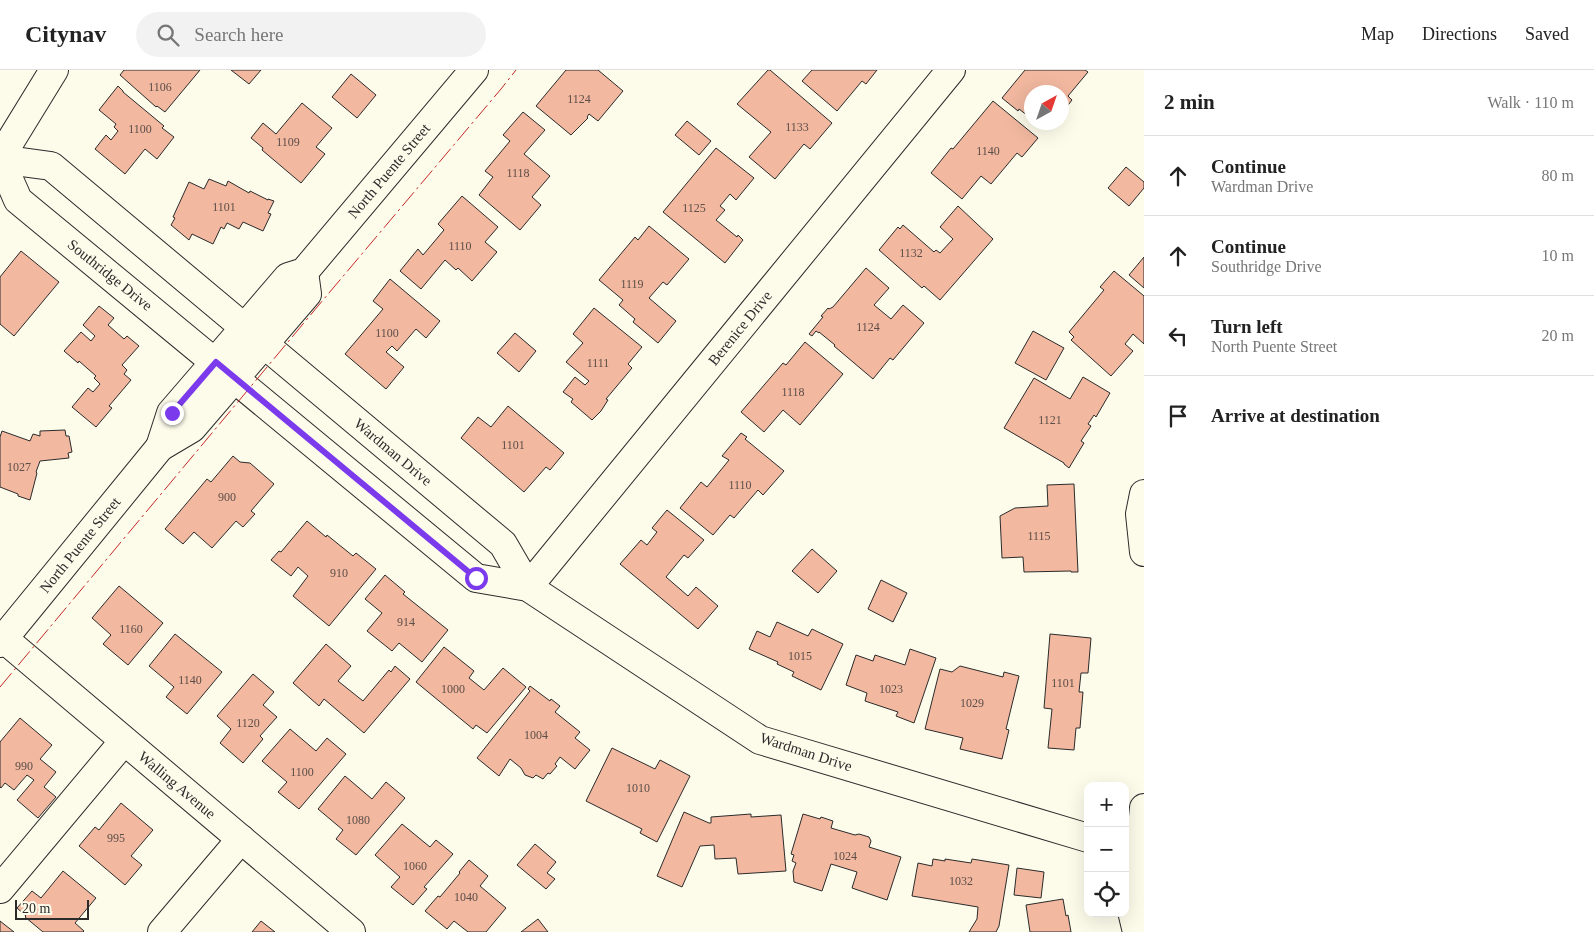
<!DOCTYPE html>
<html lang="en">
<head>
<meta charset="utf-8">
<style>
	:root { --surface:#fff; --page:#f2f2f2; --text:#222; --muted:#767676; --line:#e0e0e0 }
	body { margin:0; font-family:"Times New Roman",serif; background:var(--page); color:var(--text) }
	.controls { position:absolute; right:15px; bottom:15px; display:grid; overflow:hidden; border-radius:10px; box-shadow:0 5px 20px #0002 }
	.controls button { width:45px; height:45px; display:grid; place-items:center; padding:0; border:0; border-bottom:1px solid var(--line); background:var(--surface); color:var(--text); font:25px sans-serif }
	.compass { position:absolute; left:1024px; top:15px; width:45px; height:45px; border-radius:50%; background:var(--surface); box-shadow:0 5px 20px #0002; rotate:40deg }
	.scale { position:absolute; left:15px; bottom:12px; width:74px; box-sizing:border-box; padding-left:5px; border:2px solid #2b2b2b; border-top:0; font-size:14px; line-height:18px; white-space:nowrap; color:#2b2b2b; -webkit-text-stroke:4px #fdfbea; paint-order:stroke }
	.stop { position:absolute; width:15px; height:15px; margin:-11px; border:4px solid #7c3aed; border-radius:50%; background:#fff }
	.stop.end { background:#7c3aed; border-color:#fff; box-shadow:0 1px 5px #0008 }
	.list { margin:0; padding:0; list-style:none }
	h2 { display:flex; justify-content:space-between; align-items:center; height:65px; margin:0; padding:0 20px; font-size:21px }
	h2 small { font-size:16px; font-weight:400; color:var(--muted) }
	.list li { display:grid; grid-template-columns:32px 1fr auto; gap:15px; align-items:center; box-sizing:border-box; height:80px; padding:0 20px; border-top:1px solid var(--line) }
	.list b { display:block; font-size:19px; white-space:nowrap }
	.list p { margin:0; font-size:16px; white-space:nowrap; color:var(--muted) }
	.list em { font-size:16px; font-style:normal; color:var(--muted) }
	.icon { flex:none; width:28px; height:28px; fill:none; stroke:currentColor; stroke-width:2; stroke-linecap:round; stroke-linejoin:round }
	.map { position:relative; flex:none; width:1144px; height:862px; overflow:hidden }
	header { display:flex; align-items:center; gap:30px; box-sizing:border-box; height:70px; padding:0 25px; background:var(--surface); border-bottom:1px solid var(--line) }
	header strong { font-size:24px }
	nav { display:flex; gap:28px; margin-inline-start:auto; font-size:18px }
	.search { width:350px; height:45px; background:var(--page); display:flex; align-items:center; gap:12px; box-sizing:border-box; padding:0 18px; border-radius:28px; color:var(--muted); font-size:19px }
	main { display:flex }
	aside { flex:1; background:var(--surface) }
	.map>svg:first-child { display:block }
</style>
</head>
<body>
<header>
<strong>Citynav</strong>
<div class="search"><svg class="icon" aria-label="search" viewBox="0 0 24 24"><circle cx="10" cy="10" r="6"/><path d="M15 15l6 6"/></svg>Search here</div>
<nav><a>Map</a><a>Directions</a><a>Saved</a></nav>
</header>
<main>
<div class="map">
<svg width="1144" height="862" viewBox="0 0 1144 862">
	<rect width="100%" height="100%" fill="#fdfbea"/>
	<g fill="#f2b8a0" stroke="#2b2b2b">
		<path d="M 124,0 L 200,0 L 165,42 L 157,36 L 156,37 L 120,5 Z"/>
		<path d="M 231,0 L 261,0 L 249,14 Z"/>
		<path d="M 566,0 L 598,0 L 623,21 L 598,51 L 589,44 L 587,47 L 588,48 L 571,65 L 536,36 Z"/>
		<path d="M 768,0 L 770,0 L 832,53 L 810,79 L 804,74 L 775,109 L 749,87 L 771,62 L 737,34 Z"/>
		<path d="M 812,0 L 877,0 L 866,14 L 862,11 L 837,41 L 802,11 Z"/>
		<path d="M 1025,0 L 1085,0 L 1088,2 L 1068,26 L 1072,30 L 1062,43 L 1062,22 L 1032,22 L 1032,49 L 1019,39 L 1018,41 L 1002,28 Z"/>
		<path d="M 351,4 L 376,25 L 357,48 L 332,27 Z"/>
		<path d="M 118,16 L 123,21 L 123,22 L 164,56 L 162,58 L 174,67 L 157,89 L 145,79 L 125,104 L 95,79 L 106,65 L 111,70 L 118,61 L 114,57 L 116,54 L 99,40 Z"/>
		<path d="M 993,31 L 1038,68 L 1022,87 L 1017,83 L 991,114 L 981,106 L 962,129 L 931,103 L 951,78 L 953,79 Z"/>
		<path d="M 302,33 L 332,58 L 316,77 L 325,84 L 301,113 L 262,80 L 263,78 L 251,68 L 263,53 L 276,64 Z"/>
		<path d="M 523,42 L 545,60 L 524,84 L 550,106 L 532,127 L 541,135 L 520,160 L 479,125 L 493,107 L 485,101 L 510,71 L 503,65 Z"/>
		<path d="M 687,51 L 711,71 L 699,85 L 675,65 Z"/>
		<path d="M 716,78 L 754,108 L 736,130 L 730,124 L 720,136 L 725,140 L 716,150 L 737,167 L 738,165 L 743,170 L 725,193 L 663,142 Z"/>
		<path d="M 1126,97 L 1144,112 L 1144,118 L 1129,136 L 1108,118 Z"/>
		<path d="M 209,109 L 226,116 L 228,111 L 249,123 L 250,121 L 268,130 L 268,129 L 274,131 L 268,143 L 271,144 L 263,161 L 243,152 L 239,159 L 227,153 L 224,159 L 221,157 L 213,174 L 192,164 L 189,170 L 171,155 L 175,148 L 173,147 L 189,112 L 204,119 Z"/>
		<path d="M 462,126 L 498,157 L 485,172 L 497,182 L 472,211 L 458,198 L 456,200 L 445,190 L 421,219 L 400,201 L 418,179 L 423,185 L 444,160 L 438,154 Z"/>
		<path d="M 958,136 L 993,169 L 940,230 L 924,216 L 922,218 L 879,180 L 898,157 L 900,159 L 903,155 L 934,182 L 936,180 L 940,183 L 953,169 L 940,157 Z"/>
		<path d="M 649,156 L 689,189 L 667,215 L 663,212 L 649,228 L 676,251 L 658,273 L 633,252 L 635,249 L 619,235 L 623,230 L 599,210 L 635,167 L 638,170 Z"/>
		<path d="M 21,181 L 59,212 L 14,266 L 0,254 L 0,207 Z"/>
		<path d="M 1144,187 L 1144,218 L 1129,205 Z"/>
		<path d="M 866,198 L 889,218 L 874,235 L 891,249 L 903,235 L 924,253 L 893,290 L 890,288 L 873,309 L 834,276 L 835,275 L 819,262 L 819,263 L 816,261 L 812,266 L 809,264 L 823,247 L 821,246 L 828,238 L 829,239 L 833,237 Z"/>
		<path d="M 1114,201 L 1144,226 L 1144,274 L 1133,264 L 1125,274 L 1133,281 L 1111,306 L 1071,270 L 1074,267 L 1069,262 L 1104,220 L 1100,217 Z"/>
		<path d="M 390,209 L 440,251 L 426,268 L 416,259 L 397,281 L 392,276 L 386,282 L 404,297 L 386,319 L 345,284 L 383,239 L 373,231 Z"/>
		<path d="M 99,236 L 114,248 L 108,255 L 124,269 L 127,266 L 139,276 L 122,295 L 127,300 L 124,304 L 131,310 L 109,336 L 112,338 L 96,357 L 72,337 L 88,318 L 93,322 L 100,314 L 94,308 L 96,306 L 79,291 L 78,293 L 64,281 L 81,262 L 91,271 L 95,266 L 83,255 Z"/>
		<path d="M 594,238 L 642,277 L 628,294 L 632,298 L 606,329 L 608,330 L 601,341 L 592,350 L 571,332 L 573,329 L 563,322 L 575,307 L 585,315 L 589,311 L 566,292 L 583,273 L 573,264 Z"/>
		<path d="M 1033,261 L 1064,278 L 1046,310 L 1015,293 Z"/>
		<path d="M 515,263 L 536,281 L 519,302 L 497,283 Z"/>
		<path d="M 805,272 L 843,304 L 800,355 L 783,340 L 764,362 L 741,342 L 783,293 L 786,295 Z"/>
		<path d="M 1083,307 L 1110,323 L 1096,347 L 1094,345 L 1088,354 L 1091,356 L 1081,371 L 1084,373 L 1069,398 L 1064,394 L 1064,393 L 1004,358 L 1034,308 L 1070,329 Z"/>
		<path d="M 508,336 L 564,383 L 550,400 L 546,397 L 524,422 L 461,368 L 478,347 L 491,357 Z"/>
		<path d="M 65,360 L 66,366 L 69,366 L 72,382 L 68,383 L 69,388 L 40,391 L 36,402 L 37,403 L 30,430 L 18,426 L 18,424 L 0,417 L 0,367 L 2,361 L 30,371 L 33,364 L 40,366 L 40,361 Z"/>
		<path d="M 741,363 L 747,367 L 745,369 L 784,401 L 763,425 L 758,420 L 734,448 L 730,445 L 713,465 L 680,438 L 701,412 L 707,417 L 729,390 L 722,386 Z"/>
		<path d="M 233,386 L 240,392 L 250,393 L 274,414 L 251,441 L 255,444 L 243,457 L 236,451 L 212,478 L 194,462 L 183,474 L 165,459 L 207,409 L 211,412 Z"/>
		<path d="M 1074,414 L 1078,502 L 1071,502 L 1071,501 L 1024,502 L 1023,487 L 1002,488 L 1000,446 L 1015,438 L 1048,436 L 1047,415 Z"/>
		<path d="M 667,440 L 704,470 L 688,488 L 684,485 L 666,507 L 688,526 L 696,517 L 718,536 L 698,559 L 620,494 L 641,470 L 647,475 L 657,462 L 652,458 Z"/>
		<path d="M 307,451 L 326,467 L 327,465 L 353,486 L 356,483 L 376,499 L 329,556 L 293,526 L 308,506 L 298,497 L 291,506 L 271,490 L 279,481 L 281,482 Z"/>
		<path d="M 812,479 L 837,501 L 818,523 L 792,501 Z"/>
		<path d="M 385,505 L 405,522 L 403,524 L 448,560 L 422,592 L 399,573 L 392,581 L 367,561 L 382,543 L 365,529 Z"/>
		<path d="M 881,510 L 907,523 L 893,552 L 868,539 Z"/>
		<path d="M 119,516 L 163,553 L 128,595 L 103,574 L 111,565 L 92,548 Z"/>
		<path d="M 777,552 L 808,566 L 812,559 L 843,574 L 821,620 L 792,606 L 794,602 L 777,594 L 778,592 L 749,579 L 757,561 L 770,567 Z"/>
		<path d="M 175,564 L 222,602 L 187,644 L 166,627 L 174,617 L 149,596 Z"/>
		<path d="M 1050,564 L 1091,568 L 1088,603 L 1081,603 L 1079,622 L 1083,622 L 1080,658 L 1076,658 L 1074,680 L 1048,678 L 1052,639 L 1044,638 Z"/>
		<path d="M 326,574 L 351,596 L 338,611 L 363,631 L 389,600 L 391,602 L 395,596 L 410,609 L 364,663 L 324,629 L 319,636 L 293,613 Z"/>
		<path d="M 444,577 L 474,601 L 469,608 L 484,620 L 503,598 L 526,617 L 487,663 L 476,655 L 473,659 L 416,612 Z"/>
		<path d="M 910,579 L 936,588 L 914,653 L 896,646 L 898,642 L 865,631 L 867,623 L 846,615 L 856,585 L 873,591 L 875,585 L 905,595 Z"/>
		<path d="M 960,596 L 1003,607 L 1004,602 L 1019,606 L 1006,659 L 1009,660 L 1002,689 L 960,679 L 963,668 L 925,659 L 940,599 L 952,602 Z"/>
		<path d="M 253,604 L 274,622 L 263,635 L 277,647 L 260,666 L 263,669 L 243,693 L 220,673 L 231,659 L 217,646 Z"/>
		<path d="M 530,616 L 550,631 L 551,629 L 560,636 L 555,642 L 580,662 L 575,668 L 590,680 L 575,699 L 560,687 L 555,694 L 557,696 L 550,704 L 548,703 L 543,709 L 536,705 L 533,708 L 525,705 L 521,698 L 510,689 L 499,706 L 477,688 L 530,621 L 528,619 Z"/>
		<path d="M 20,648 L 52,675 L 40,689 L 56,702 L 44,717 L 56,727 L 38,748 L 17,730 L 34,710 L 27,705 L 14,720 L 5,713 L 1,718 L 0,717 L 0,672 Z"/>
		<path d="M 290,659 L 316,681 L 327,668 L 346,684 L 299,739 L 278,722 L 287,712 L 262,691 Z"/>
		<path d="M 612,678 L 655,699 L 660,690 L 690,706 L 657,772 L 640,763 L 642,759 L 586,731 Z"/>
		<path d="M 345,706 L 372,729 L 386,712 L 405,728 L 356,785 L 336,769 L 343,760 L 318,739 Z"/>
		<path d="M 121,733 L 153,760 L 131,786 L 142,795 L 125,815 L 79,776 L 95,757 L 99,760 Z"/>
		<path d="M 684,742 L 709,753 L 711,753 L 711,747 L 751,744 L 751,747 L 781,745 L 786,801 L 738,804 L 736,788 L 715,789 L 714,775 L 700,776 L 682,817 L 657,806 Z"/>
		<path d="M 803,744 L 820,749 L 821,747 L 833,751 L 831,758 L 855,765 L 859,764 L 869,767 L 871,771 L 869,777 L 901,787 L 887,830 L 852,818 L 857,802 L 831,794 L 822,821 L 794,812 L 793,801 L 796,793 L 792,791 L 794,785 L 791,784 Z"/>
		<path d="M 402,754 L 430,777 L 436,770 L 453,784 L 424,817 L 427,819 L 413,835 L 391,817 L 400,807 L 375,785 Z"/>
		<path d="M 535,774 L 556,792 L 547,803 L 555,809 L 546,819 L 517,795 Z"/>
		<path d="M 933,789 L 945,791 L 945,789 L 971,793 L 972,789 L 1009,795 L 999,856 L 996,862 L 969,862 L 977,849 L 978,837 L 912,826 L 918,793 L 932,796 Z"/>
		<path d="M 469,790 L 488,806 L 480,816 L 506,838 L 486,862 L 468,862 L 454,851 L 447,859 L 425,841 L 438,826 L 440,827 L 460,803 L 459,802 Z"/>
		<path d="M 1017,798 L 1044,802 L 1041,828 L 1014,825 Z"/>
		<path d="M 63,801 L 96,828 L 75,853 L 84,861 L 83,862 L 43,862 L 25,847 L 26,846 L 17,838 L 32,821 L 41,828 Z"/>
		<path d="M 1063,829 L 1066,846 L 1068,845 L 1071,862 L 1030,862 L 1026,835 Z"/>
		<path d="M 538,849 L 548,862 L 521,862 Z"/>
		<path d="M 0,851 L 14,862 L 0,862 Z"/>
		<path d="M 261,851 L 275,862 L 252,862 Z"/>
	</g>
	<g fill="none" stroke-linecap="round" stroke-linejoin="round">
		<g stroke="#2b2b2b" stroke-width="30">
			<g id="minor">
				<path d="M 0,88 L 54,0"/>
				<path d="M 0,89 L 18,130 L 476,508 L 528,517 L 760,670 L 1088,768"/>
				<path d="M 0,89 L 51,96 L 503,474 L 528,517"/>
				<path d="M 160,377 L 171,343 L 288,207 L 304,202 L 474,0"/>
				<path d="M 1144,424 L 1140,444 L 1144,482"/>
				<path d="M 528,517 L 951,0"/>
				<path d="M 4,569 L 351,862"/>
				<path d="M 0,573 L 160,377 L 192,358 L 307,224 L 304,202"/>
				<path d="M 0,819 L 124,671"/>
				<path d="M 162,862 L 241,769"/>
				<path d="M 1137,862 L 1130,833 L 1139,783 L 1144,738"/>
			</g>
		</g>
		<use href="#minor" stroke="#fdfbea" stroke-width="28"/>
		<path stroke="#c62828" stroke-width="1" stroke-dasharray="18 4 2.5 4" stroke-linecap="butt" d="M 0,617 L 318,236 L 501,19 L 516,0"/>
	</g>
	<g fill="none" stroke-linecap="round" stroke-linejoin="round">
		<path stroke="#7c3aed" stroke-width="6" d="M 172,343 L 216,292 L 476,508"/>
	</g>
	<g text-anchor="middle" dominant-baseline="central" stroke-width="4" stroke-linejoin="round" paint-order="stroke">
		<g font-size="12" fill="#5d4e48">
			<text x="160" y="17">1106</text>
			<text x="579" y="29">1124</text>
			<text x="797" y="57">1133</text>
			<text x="140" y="59">1100</text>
			<text x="288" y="72">1109</text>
			<text x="988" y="81">1140</text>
			<text x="518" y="103">1118</text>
			<text x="224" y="137">1101</text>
			<text x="694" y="138">1125</text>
			<text x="460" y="176">1110</text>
			<text x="911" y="183">1132</text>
			<text x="632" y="214">1119</text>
			<text x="868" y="257">1124</text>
			<text x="387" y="263">1100</text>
			<text x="598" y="293">1111</text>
			<text x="793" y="322">1118</text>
			<text x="1050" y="350">1121</text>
			<text x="513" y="375">1101</text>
			<text x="19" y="397">1027</text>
			<text x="740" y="415">1110</text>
			<text x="227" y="427">900</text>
			<text x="1039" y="466">1115</text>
			<text x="339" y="503">910</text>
			<text x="406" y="552">914</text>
			<text x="131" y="559">1160</text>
			<text x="800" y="586">1015</text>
			<text x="190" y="610">1140</text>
			<text x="1063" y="613">1101</text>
			<text x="453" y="619">1000</text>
			<text x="891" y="619">1023</text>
			<text x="972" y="633">1029</text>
			<text x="248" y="653">1120</text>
			<text x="536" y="665">1004</text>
			<text x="24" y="696">990</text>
			<text x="302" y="702">1100</text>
			<text x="638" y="718">1010</text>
			<text x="358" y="750">1080</text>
			<text x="116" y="768">995</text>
			<text x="845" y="786">1024</text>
			<text x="415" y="796">1060</text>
			<text x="961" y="811">1032</text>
			<text x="466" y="827">1040</text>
		</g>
		<g font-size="15" fill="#2b2b2b" stroke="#fdfbea">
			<text transform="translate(389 101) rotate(-50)">North Puente Street</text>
			<text transform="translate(110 205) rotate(39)">Southridge Drive</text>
			<text transform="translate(740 258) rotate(-51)">Berenice Drive</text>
			<text transform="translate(393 382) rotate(40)">Wardman Drive</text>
			<text transform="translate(80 475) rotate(-51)">North Puente Street</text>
			<text transform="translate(806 682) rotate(18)">Wardman Drive</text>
			<text transform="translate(177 715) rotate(40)">Walling Avenue</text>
		</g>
	</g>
</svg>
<div class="controls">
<button>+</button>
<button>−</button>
<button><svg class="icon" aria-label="locate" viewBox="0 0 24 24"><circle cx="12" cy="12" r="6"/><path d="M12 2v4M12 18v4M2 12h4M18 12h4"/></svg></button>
</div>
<svg class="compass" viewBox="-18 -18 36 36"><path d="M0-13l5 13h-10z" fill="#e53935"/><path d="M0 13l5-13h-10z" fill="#767676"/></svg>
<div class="scale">20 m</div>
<div class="stop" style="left:476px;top:508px"></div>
<div class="stop end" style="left:172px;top:343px"></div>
</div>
<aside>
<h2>2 min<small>Walk · 110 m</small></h2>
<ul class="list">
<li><svg class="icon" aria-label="ahead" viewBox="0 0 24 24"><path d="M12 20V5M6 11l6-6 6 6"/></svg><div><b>Continue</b><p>Wardman Drive</p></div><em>80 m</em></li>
<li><svg class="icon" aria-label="ahead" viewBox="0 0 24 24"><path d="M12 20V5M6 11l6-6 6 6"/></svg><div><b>Continue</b><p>Southridge Drive</p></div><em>10 m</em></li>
<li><svg class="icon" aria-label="left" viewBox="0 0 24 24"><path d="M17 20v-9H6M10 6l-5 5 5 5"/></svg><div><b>Turn left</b><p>North Puente Street</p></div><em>20 m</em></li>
<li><svg class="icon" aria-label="arrive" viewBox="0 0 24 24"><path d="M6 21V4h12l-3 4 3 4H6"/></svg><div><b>Arrive at destination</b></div></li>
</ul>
</aside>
</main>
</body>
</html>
